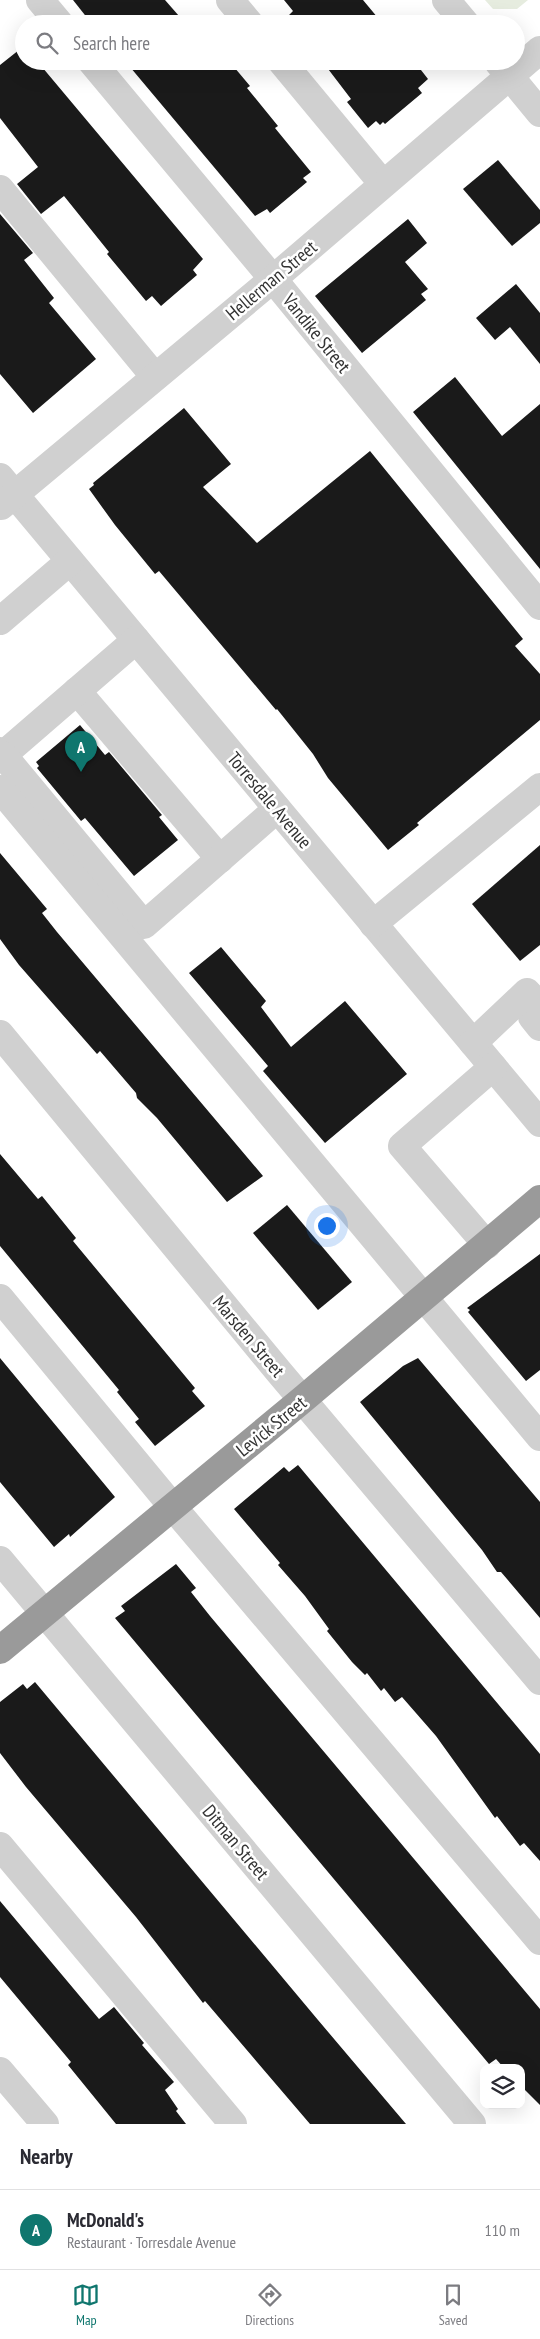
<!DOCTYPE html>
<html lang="en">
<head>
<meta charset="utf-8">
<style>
	:root { --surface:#fff; --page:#f7f7f7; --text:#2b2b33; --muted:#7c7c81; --line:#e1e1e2; --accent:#0f766e }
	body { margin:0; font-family:"PT Sans Narrow",sans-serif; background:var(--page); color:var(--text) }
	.controls { position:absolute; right:15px; bottom:15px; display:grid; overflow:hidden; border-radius:10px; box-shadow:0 5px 20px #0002 }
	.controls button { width:45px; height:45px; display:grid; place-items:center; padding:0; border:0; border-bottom:1px solid var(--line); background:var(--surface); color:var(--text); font:25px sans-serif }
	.you { position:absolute; left:326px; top:1225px; width:18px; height:18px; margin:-12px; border:4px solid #fff; border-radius:50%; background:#1a73e8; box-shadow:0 0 0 8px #1a73e833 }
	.badge { display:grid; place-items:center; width:32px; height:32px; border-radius:50%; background:var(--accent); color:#fff; font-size:16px; font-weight:700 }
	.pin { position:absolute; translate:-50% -41px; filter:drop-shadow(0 1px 2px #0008) }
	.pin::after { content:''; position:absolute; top:26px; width:18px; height:15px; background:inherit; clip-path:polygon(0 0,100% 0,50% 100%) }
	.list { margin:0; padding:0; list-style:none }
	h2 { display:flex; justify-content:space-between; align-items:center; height:65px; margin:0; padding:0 20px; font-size:21px }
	h2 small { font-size:16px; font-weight:400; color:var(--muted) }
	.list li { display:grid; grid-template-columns:32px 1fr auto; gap:15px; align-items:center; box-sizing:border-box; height:80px; padding:0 20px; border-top:1px solid var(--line) }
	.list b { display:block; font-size:19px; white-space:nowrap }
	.list p { margin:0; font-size:16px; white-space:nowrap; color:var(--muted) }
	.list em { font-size:16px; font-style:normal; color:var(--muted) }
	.icon { flex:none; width:28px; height:28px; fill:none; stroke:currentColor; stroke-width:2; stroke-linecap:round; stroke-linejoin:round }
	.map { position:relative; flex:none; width:540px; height:2124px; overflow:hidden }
	.search { position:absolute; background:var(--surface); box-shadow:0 5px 20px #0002; left:15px; right:15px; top:15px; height:55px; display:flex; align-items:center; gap:12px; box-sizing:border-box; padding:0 18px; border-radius:28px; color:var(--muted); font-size:19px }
	.sheet { height:145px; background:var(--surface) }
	nav { display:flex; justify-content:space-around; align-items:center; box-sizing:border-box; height:70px; border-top:1px solid var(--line); background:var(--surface); font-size:14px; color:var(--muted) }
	nav a { display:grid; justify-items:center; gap:2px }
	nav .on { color:var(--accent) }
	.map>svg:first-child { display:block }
</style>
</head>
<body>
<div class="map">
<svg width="540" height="2124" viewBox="0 0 540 2124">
	<rect width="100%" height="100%" fill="#fff"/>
	<path fill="#e6ecdf" d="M 485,0 L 528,0 L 517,9 L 493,9 Z"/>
	<g fill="#1a1a1a">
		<path d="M 73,0 L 165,0 L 186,24 L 92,24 Z"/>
		<path d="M 284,0 L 363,0 L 383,24 L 292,24 L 287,17 L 293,11 Z"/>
		<path d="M 24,46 L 24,61 L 37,61 L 203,259 L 193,270 L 197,275 L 161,306 L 152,296 L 146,301 L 107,254 L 109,252 L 64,196 L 41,214 L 17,184 L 38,167 L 0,118 L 0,65 Z"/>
		<path d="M 125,61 L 229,61 L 250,86 L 247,88 L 278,126 L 275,128 L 311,172 L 303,178 L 307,182 L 270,213 L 267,209 L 255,216 Z"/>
		<path d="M 322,61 L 414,61 L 428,79 L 418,88 L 422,93 L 385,124 L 383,122 L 380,125 L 376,121 L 368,128 L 347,102 L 351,99 Z"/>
		<path d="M 498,160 L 540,210 L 540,223 L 512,246 L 463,189 Z"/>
		<path d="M 0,214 L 33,253 L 24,260 L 54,298 L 49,303 L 96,359 L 33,413 L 0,374 Z"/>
		<path d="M 408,219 L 427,243 L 405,262 L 428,289 L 421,294 L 426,300 L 362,353 L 315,296 Z"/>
		<path d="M 516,284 L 540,313 L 540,364 L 510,327 L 495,340 L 476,318 Z"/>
		<path d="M 455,377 L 502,436 L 540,404 L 540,569 L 413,412 Z"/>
		<path d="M 184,408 L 231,464 L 203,487 L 257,543 L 370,451 L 523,639 L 515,646 L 540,674 L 540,720 L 417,823 L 419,825 L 388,850 L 328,778 L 313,754 L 277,709 L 276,710 L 159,571 L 155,574 L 115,525 L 89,489 L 94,485 L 93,483 Z"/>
		<path d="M 80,725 L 105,755 L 109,752 L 162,815 L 159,817 L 178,840 L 134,876 L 85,818 L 81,821 L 37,768 L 39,766 L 36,762 Z"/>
		<path d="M 540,845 L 540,945 L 520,961 L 472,904 Z"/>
		<path d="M 0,853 L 47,909 L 42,913 L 57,932 L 263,1176 L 227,1202 L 157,1118 L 137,1098 L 136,1093 L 100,1051 L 97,1054 L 19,965 L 0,939 Z"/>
		<path d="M 221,947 L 266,1001 L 261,1007 L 291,1047 L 345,1001 L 407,1074 L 325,1143 L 263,1071 L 268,1066 L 189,973 Z"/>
		<path d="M 0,1154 L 38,1199 L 42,1196 L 76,1238 L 73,1241 L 195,1388 L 192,1391 L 205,1406 L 155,1446 L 135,1422 L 139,1419 L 117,1392 L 119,1390 L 0,1246 Z"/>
		<path d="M 287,1205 L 352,1282 L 318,1310 L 253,1233 Z"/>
		<path d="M 540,1254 L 540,1370 L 526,1381 L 468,1312 L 470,1310 L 467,1308 Z"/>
		<path d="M 0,1358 L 115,1497 L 70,1537 L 69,1534 L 54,1547 L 0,1482 Z"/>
		<path d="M 418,1358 L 540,1502 L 540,1618 L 501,1572 L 497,1572 L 482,1550 L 360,1402 L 403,1366 Z"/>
		<path d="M 298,1465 L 540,1754 L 540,1861 L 524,1843 L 520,1846 L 497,1816 L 495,1818 L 436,1736 L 402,1697 L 395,1702 L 384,1688 L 381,1691 L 367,1673 L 365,1675 L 352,1662 L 327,1631 L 329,1629 L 305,1596 L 278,1565 L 280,1563 L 234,1509 L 284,1467 L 289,1472 Z"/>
		<path d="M 176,1564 L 196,1588 L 191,1592 L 210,1616 L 540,2009 L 540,2105 L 521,2086 L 521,2068 L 504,2068 L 496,2059 L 489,2064 L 115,1618 L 125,1611 L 121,1606 Z"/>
		<path d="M 35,1682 L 318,2020 L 406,2124 L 310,2124 L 205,2001 L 203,2003 L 136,1917 L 26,1787 L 0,1753 L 0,1702 L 23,1684 L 27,1689 Z"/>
		<path d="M 0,1901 L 99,2019 L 114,2007 L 144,2043 L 142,2045 L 174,2082 L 165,2090 L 178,2109 L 176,2111 L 186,2124 L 116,2124 L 68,2065 L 71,2062 L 0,1977 Z"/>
	</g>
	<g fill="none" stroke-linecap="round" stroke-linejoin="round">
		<g stroke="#d0d0d0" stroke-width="28">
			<path d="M 40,0 L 60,24"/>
			<path d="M 230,0 L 250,24"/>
			<path d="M 446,0 L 466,24"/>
			<path d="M 91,61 L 273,279 L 540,606"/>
			<path d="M 281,61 L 383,184"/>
			<path d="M 498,62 L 540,113"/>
			<path d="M 0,189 L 155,377"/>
			<path d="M 0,477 L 540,1123"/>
			<path d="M 1,506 L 273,279 L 540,50"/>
			<path d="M 0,621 L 70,561"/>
			<path d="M 77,691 L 220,859"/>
			<path d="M 0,751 L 3,755 L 136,640"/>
			<path d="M 3,755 L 144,925 L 277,809"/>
			<path d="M 0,789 L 540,1437"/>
			<path d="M 373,924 L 540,787"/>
			<path d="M 536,1002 L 532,1017 L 540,1027"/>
			<path d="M 0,1034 L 279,1372 L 540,1681"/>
			<path d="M 473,1043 L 527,992 L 536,1002 L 540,1001"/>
			<path d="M 487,1245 L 402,1146 L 493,1067"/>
			<path d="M 0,1298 L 172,1506 L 540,1941"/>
			<path d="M 0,1560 L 472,2124"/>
			<path d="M 0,1846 L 233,2124"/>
			<path d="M 0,2071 L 45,2124"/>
		</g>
		<path stroke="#9a9a9a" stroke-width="28" d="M 0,1650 L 302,1400 L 540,1199"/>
	</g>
	<g text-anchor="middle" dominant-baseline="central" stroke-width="5" stroke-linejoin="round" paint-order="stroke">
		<g font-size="19" fill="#333" stroke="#fff">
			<text transform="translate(271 280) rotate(-40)">Hellerman Street</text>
			<text transform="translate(317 333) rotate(51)">Vandike Street</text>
			<text transform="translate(270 800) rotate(50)">Torresdale Avenue</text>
			<text transform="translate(249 1336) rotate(50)">Marsden Street</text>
			<text transform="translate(271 1426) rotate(-39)">Levick Street</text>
			<text transform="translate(236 1842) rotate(50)">Ditman Street</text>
		</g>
	</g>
</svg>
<div class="controls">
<button><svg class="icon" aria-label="layers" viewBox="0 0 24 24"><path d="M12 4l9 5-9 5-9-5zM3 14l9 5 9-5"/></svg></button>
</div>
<div class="you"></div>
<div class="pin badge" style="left:81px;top:772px">A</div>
<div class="search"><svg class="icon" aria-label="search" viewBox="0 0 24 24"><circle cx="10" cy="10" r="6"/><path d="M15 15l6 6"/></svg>Search here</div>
</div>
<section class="sheet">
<h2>Nearby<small></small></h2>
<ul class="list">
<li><span class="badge">A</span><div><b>McDonald's</b><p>Restaurant · Torresdale Avenue</p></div><em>110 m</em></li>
</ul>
</section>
<nav>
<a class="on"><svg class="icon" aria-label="map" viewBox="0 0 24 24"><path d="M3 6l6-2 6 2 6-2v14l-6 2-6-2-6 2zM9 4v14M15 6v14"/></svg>Map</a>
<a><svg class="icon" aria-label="directions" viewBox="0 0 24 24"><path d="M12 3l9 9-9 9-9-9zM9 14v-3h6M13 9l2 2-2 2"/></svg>Directions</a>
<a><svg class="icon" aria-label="saved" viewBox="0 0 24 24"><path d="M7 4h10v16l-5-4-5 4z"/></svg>Saved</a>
</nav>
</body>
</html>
